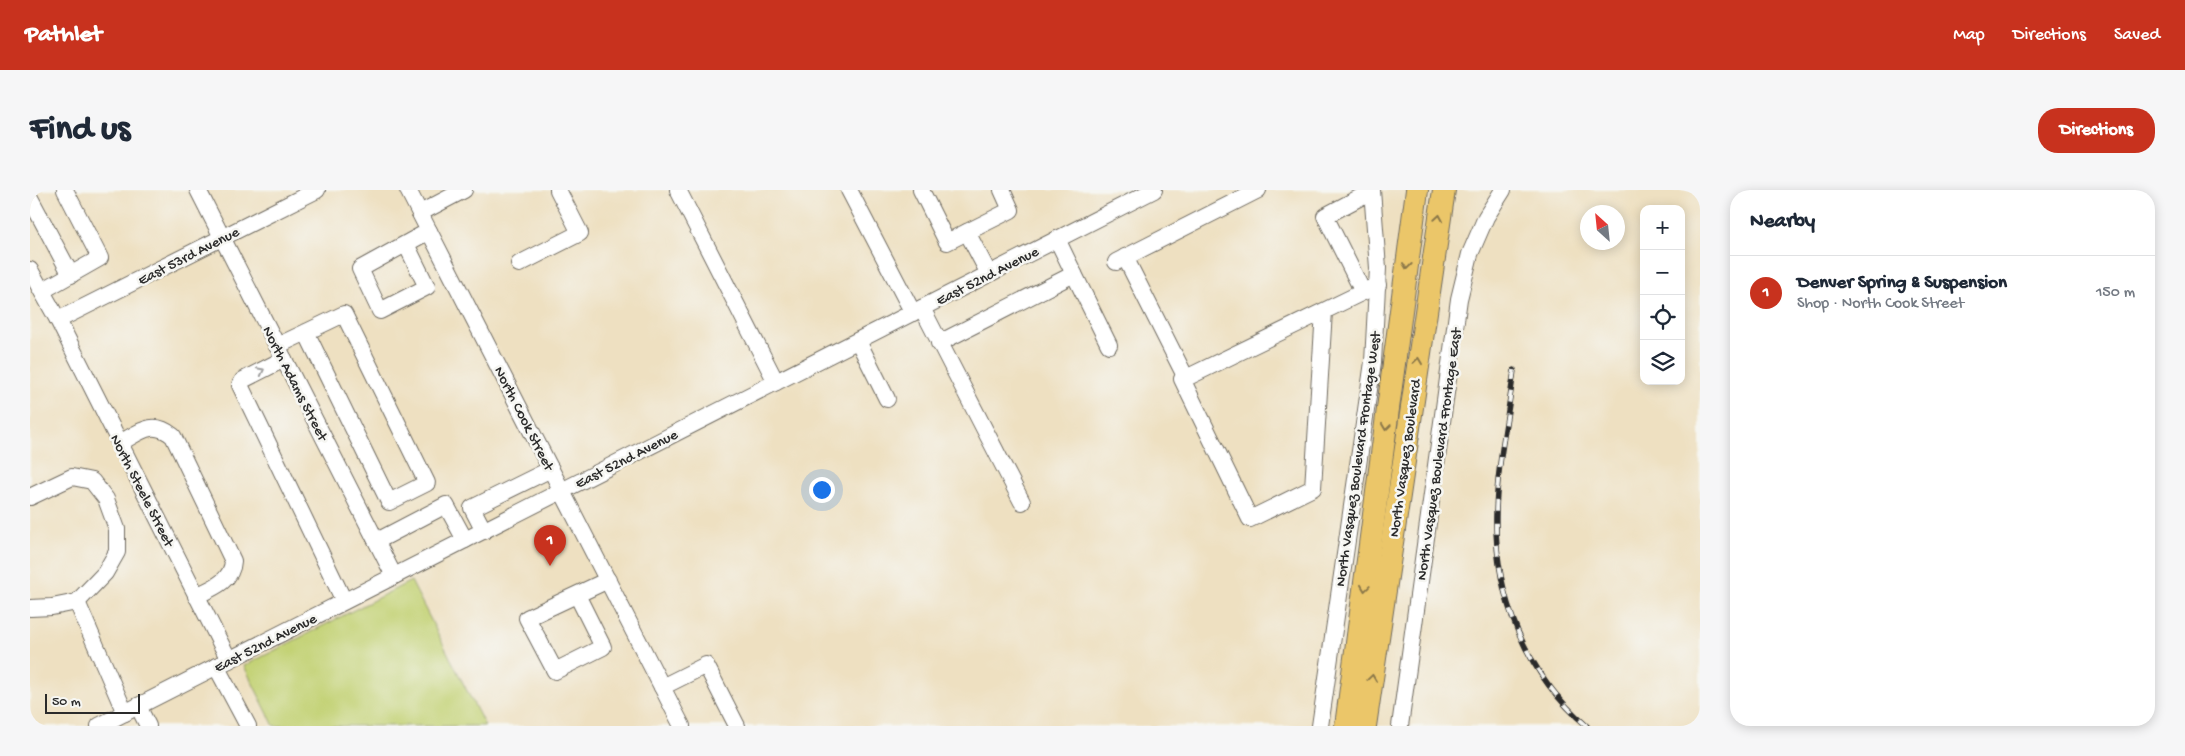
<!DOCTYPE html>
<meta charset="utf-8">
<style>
body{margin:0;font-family:"Gochi Hand",sans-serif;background:#f6f6f7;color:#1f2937}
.controls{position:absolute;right:15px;top:15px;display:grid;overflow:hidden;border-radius:10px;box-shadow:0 2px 12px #0003}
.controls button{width:45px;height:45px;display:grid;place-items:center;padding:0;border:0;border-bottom:1px solid #e0e1e3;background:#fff;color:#1f2937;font:25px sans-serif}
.compass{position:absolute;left:1550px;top:15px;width:45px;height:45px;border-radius:50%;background:#fff;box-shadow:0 2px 12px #0003;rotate:333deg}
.scale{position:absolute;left:15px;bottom:12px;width:95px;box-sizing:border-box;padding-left:5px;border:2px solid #2b2b2b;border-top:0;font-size:14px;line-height:18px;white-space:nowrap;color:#2b2b2b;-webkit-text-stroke:4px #f6f6f2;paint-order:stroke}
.you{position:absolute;left:791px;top:299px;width:18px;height:18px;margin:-12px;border:4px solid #fff;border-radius:50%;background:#1a73e8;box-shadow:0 0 0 8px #1a73e833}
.badge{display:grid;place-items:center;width:32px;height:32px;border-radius:50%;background:#c8321e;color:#fff;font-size:16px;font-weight:700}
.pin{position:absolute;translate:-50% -41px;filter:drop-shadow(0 1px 2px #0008)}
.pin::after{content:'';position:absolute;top:26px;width:18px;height:15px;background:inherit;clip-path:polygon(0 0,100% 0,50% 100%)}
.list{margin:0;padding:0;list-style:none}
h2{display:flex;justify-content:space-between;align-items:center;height:65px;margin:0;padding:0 20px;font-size:21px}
h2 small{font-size:16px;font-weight:400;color:#747a83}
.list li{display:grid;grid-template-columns:32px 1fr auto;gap:15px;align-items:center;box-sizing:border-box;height:75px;padding:0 20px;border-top:1px solid #e0e1e3}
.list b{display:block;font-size:19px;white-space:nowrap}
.list p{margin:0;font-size:16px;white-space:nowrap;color:#747a83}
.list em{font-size:16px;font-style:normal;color:#747a83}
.icon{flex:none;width:28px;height:28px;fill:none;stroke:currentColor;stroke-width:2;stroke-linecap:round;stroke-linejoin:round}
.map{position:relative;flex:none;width:1670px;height:536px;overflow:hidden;border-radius:20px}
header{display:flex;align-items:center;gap:30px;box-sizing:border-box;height:70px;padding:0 25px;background:#c8321e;color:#fff}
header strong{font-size:24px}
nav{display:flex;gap:28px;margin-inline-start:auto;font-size:18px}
.intro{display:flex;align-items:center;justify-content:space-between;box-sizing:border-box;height:120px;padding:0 30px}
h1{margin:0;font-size:35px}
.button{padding:12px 22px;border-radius:20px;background:#c8321e;color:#fff;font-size:18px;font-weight:700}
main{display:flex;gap:30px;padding:0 30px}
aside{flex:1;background:#fff;border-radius:20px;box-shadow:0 2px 12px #0003}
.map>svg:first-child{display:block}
</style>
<header>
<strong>Pathlet</strong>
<nav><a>Map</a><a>Directions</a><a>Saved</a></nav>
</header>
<div class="intro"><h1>Find us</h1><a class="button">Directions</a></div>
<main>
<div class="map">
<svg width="1670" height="536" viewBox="0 0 1670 536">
<rect width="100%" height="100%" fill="#f6f6f2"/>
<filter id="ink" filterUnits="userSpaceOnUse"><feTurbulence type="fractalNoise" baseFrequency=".02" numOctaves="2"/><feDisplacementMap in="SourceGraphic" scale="10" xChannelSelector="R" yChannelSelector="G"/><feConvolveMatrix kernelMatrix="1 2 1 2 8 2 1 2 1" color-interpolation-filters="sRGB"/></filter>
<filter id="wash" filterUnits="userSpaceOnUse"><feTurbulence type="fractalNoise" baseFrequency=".0096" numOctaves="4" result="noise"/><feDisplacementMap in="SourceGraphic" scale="20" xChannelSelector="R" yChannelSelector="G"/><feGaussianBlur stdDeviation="1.12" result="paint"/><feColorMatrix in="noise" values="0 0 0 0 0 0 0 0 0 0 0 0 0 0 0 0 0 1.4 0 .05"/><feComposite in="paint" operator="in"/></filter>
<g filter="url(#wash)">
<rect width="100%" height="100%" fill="#eee0c1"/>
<path fill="#c3d275" stroke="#777e50" d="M381,391l74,145h-211l-30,-60z"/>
</g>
<g filter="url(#ink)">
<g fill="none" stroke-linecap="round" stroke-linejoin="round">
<defs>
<g id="minor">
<path d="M168,0l196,386"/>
<path d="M378,0l274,536"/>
<path d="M648,0l98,192"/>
<path d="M819,0l64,123"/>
<path d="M891,0l26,52 64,-32 -9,-20"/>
<path d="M0,8l41,77"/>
<path d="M390,23l44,-23"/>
<path d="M937,42l22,42"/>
<path d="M1027,49l17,35"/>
<path d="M376,54l21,43 -47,24 -20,-42 69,-38"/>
<path d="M1095,67l61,121"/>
<path d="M1086,72l142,-72"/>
<path d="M489,74l61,-31 -22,-43"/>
<path d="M0,80l28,50 171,340"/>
<path d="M12,101l58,-33 -35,-68"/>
<path d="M1333,102l-38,-76 47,-25"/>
<path d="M892,118l100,194"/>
<path d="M1294,121l-11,177 -63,31 -68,-140 4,-1 177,-86 15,-7"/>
<path d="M28,130l259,-130"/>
<path d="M828,151l29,58"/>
<path d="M909,153l135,-69 35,71"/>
<path d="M247,156l67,-32 83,169 -38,19 -83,-170"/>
<path d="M254,169l-41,21 -3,5 104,216"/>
<path d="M90,253c20,-11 32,-24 53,-7l60,125c-1,20 -20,27 -37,35"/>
<path d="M0,307l42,-20 20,4 14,18 11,30v23l-12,21 -28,29 -25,5 -22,1"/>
<path d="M454,341l-12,-23 79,-39"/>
<path d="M347,351l69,-36 19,35"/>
<path d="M547,405l26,52 -48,24 -28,-53 81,-38"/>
<path d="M47,412l48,111"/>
<path d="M186,476l32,60"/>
<path d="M632,497l44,-22 31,61"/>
<path d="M108,516l10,20"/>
<path d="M69,536l1055,-536"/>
<path d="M1290,536l53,-364 5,-94 -6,-78"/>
<path d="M1370,536l59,-427 11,-45 16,-37 17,-27"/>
</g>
<g id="highway">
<path d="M1316,536l71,-536"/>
<path d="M1335,536l79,-536"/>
</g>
</defs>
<use href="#minor" stroke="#6f6a60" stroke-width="18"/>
<use href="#highway" stroke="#6f6a60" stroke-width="24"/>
<use href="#minor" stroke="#fff" stroke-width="16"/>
<use href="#highway" stroke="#ebc669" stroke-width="22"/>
<defs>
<path id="rail" d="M1484,180c-6,47 -17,96 -18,143 -2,82 29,160 91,213"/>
</defs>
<use href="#rail" stroke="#2b2b2b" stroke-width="5.5"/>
<use href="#rail" stroke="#f6f6f2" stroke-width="4" stroke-dasharray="11" stroke-linecap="butt"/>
</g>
<defs><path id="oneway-chevron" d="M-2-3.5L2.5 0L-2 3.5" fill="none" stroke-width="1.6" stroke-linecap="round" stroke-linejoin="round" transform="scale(1.25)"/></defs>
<g stroke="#8b784a">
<use href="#oneway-chevron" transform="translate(1409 28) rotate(-81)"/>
<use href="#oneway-chevron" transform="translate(1377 76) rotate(97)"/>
<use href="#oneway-chevron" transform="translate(1388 171) rotate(-82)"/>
<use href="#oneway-chevron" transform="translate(1356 237) rotate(98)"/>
<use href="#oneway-chevron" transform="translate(1335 398) rotate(98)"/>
<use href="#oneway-chevron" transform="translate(1342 488) rotate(-82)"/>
</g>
<use stroke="#a0a0a0" href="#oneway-chevron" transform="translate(231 181) rotate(-27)"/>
</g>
<g text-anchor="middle" stroke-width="5" stroke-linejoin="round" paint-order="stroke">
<g font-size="15" fill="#2b2b2b" stroke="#f6f6f2">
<text transform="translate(158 65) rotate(-27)" y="5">East 53rd Avenue</text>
<text transform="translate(957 85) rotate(-27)" y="5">East 52nd Avenue</text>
<text transform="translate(266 193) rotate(63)" y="5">North Adams Street</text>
<text transform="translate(495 228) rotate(63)" y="5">North Cook Street</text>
<text transform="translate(1408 264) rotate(-82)" y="5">North Vasquez Boulevard Frontage East</text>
<text transform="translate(596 268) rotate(-27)" y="5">East 52nd Avenue</text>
<text transform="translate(1374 268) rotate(-82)" y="5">North Vasquez Boulevard</text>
<text transform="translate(1327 269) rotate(-82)" y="5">North Vasquez Boulevard Frontage West</text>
<text transform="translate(113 300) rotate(63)" y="5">North Steele Street</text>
<text transform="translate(235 452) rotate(-27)" y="5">East 52nd Avenue</text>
</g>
</g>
</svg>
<div class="controls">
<button>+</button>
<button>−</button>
<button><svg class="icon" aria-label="locate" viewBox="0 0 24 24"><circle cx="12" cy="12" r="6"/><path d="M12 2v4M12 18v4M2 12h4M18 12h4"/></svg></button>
<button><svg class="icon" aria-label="layers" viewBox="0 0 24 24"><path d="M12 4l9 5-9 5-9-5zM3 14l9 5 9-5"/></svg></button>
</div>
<svg class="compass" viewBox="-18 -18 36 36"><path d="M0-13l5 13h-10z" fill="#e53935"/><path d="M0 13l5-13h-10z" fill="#747a83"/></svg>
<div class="scale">50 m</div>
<div class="you"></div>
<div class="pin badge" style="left:520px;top:376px">1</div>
</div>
<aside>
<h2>Nearby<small></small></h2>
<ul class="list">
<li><span class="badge">1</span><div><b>Denver Spring &amp; Suspension</b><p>Shop · North Cook Street</p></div><em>150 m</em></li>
</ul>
</aside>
</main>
